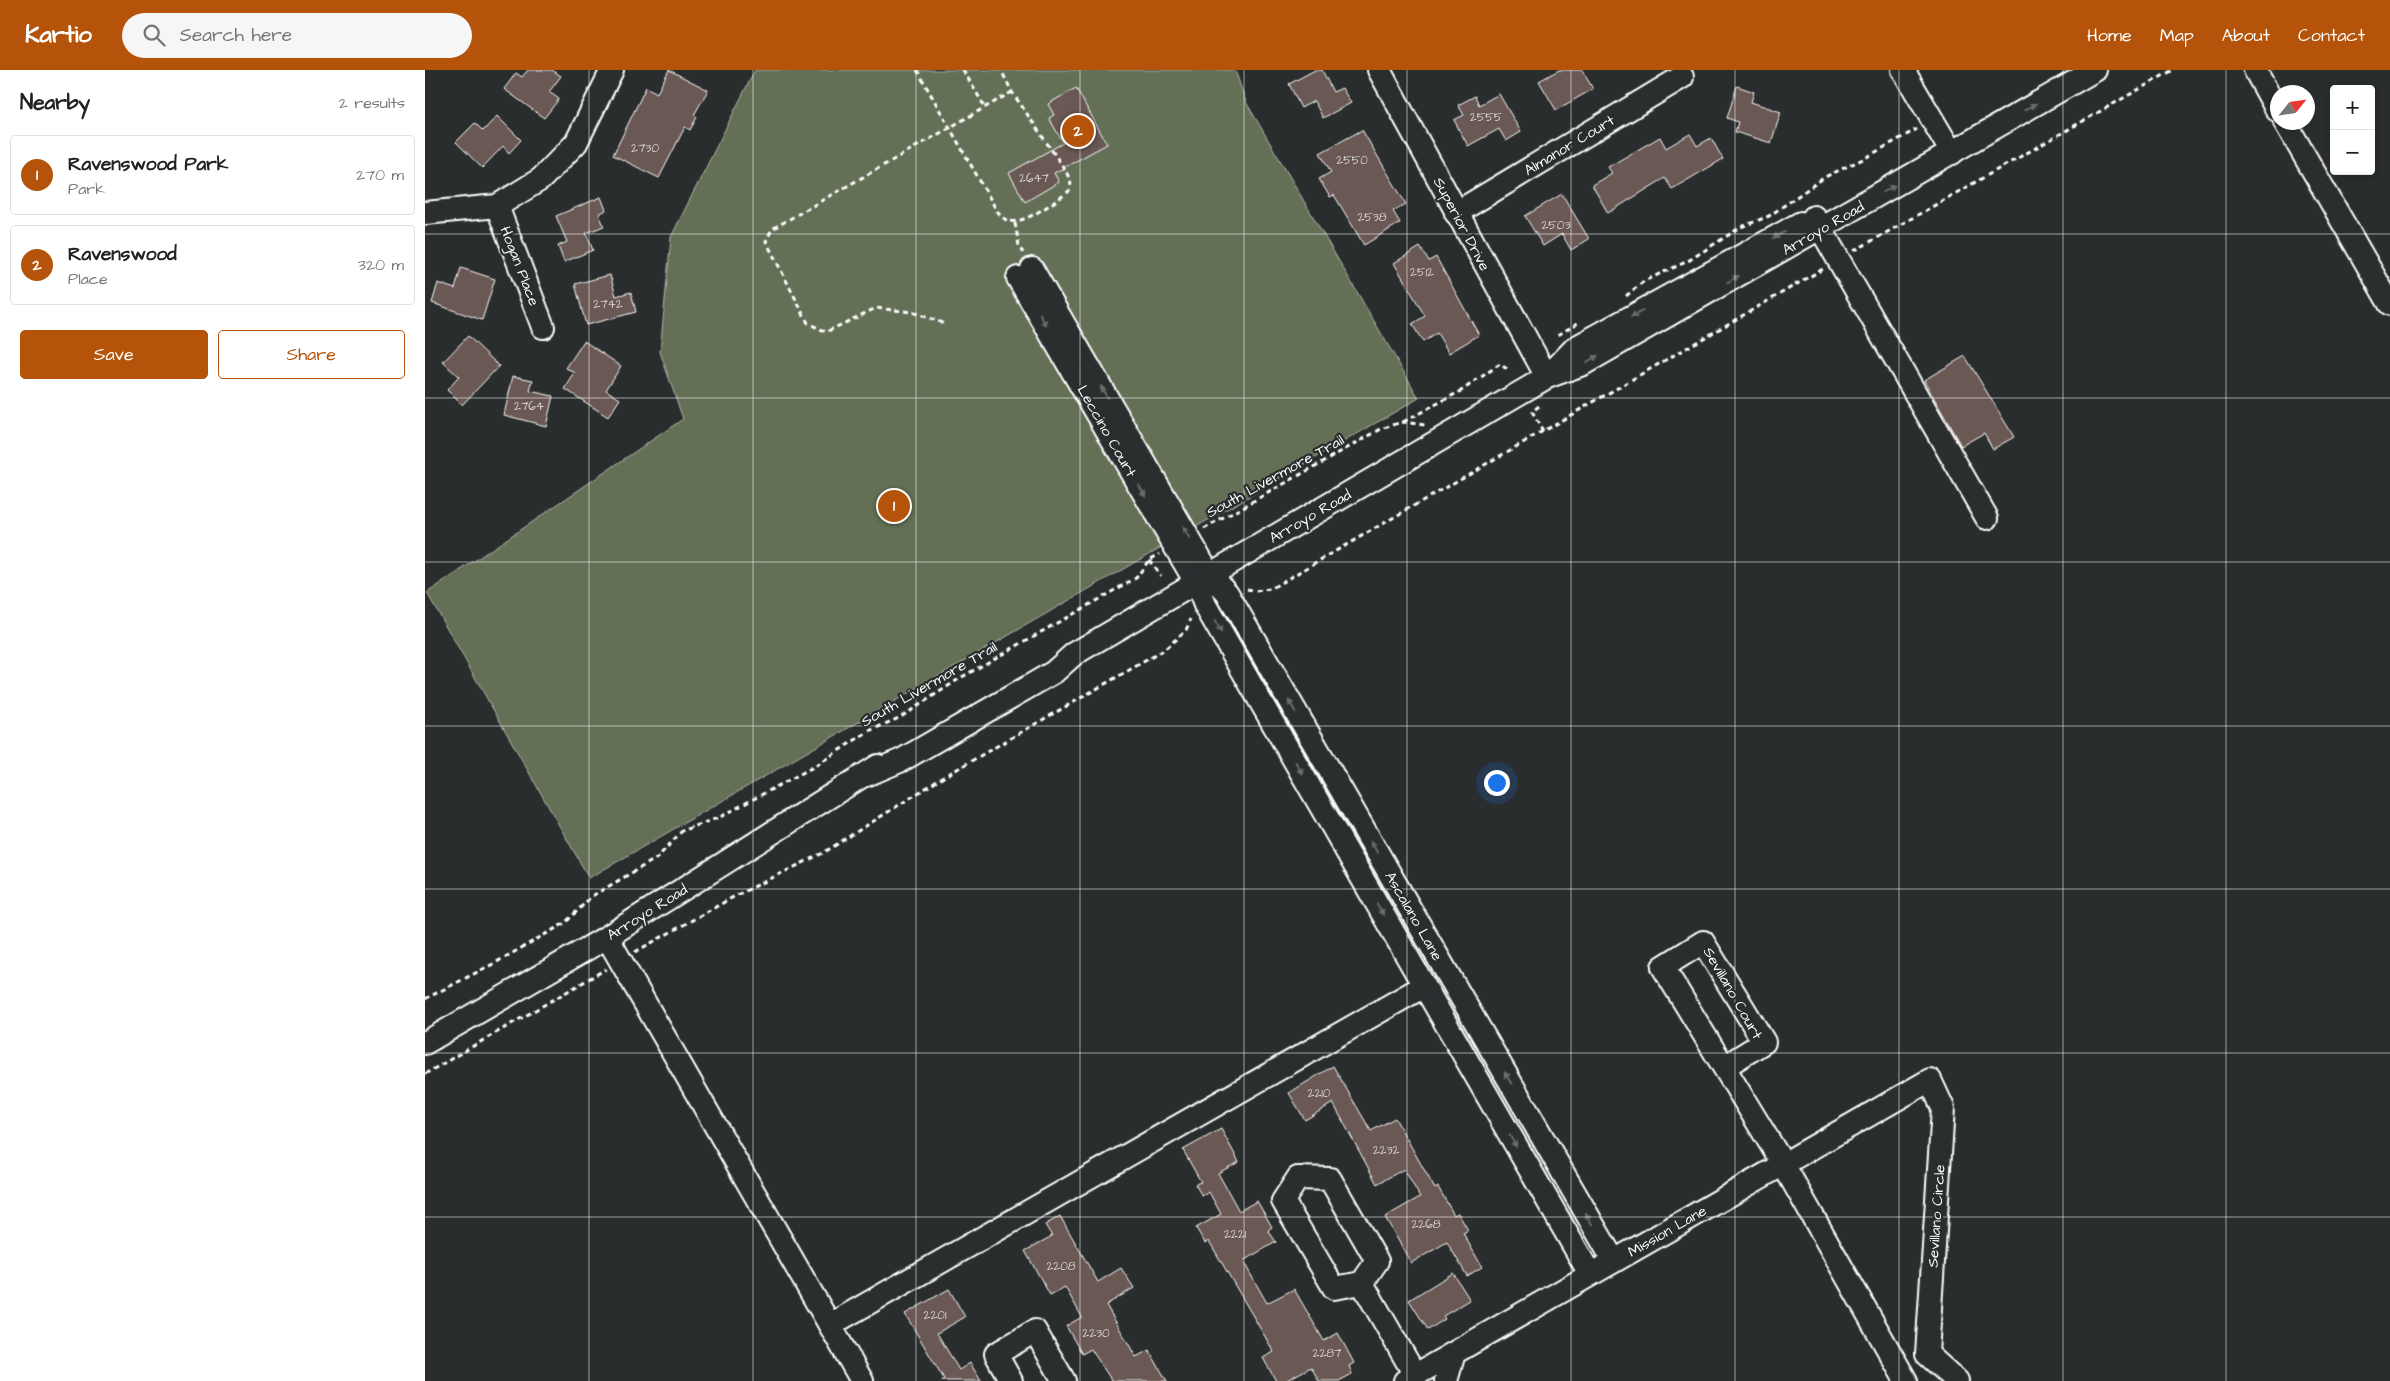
<!DOCTYPE html>
<meta charset="utf-8">
<style>
body{margin:0;font-family:"Architects Daughter",sans-serif;background:#f6f6f6;color:#222}
.controls{position:absolute;right:15px;top:15px;display:grid;overflow:hidden;border-radius:5px;box-shadow:0 2px 8px #0003}
.controls button{width:45px;height:45px;display:grid;place-items:center;padding:0;border:0;border-bottom:1px solid #e0e0e0;background:#fff;color:#222;font:25px sans-serif}
.compass{position:absolute;left:1845px;top:15px;width:45px;height:45px;border-radius:50%;background:#fff;box-shadow:0 2px 8px #0003;rotate:60deg}
.you{position:absolute;left:1071px;top:712px;width:18px;height:18px;margin:-12px;border:4px solid #fff;border-radius:50%;background:#1a73e8;box-shadow:0 0 0 8px #1a73e833}
.badge{display:grid;place-items:center;width:32px;height:32px;border-radius:50%;background:#b45309;color:#fff;font-size:16px;font-weight:700}
.pin{position:absolute;translate:-50% -50%;border:2px solid #fff;box-shadow:0 1px 5px #0006}
.list{margin:0;padding:0;list-style:none}
h2{display:flex;justify-content:space-between;align-items:center;height:65px;margin:0;padding:0 20px;font-size:21px}
h2 small{font-size:16px;font-weight:400;color:#767676}
.list li{display:grid;grid-template-columns:32px 1fr auto;gap:15px;align-items:center;box-sizing:border-box;height:80px;margin:0 10px 10px;padding:0 10px;border:1px solid #e0e0e0;border-radius:5px}
.list b{display:block;font-size:19px;white-space:nowrap}
.list p{margin:0;font-size:16px;white-space:nowrap;color:#767676}
.list em{font-size:16px;font-style:normal;color:#767676}
.actions{display:flex;gap:10px;padding:15px 20px}
.actions a{flex:1;padding:11px 0;border:1px solid #b45309;border-radius:5px;text-align:center;font-size:18px;color:#b45309}
.actions .main{background:#b45309;color:#fff}
.icon{flex:none;width:28px;height:28px;fill:none;stroke:currentColor;stroke-width:2;stroke-linecap:round;stroke-linejoin:round}
.map{position:relative;flex:none;width:1965px;height:1311px;overflow:hidden}
header{display:flex;align-items:center;gap:30px;box-sizing:border-box;height:70px;padding:0 25px;background:#b45309;color:#fff}
header strong{font-size:24px}
nav{display:flex;gap:28px;margin-inline-start:auto;font-size:18px}
.search{width:350px;height:45px;background:#f6f6f6;display:flex;align-items:center;gap:12px;box-sizing:border-box;padding:0 18px;border-radius:28px;color:#767676;font-size:19px}
main{display:flex}
aside{flex:1;background:#fff}
.map>svg:first-child{display:block}
</style>
<header>
<strong>Kartio</strong>
<div class="search"><svg class="icon" aria-label="search" viewBox="0 0 24 24"><circle cx="10" cy="10" r="6"/><path d="M15 15l6 6"/></svg>Search here</div>
<nav><a>Home</a><a>Map</a><a>About</a><a>Contact</a></nav>
</header>
<main>
<aside>
<h2>Nearby<small>2 results</small></h2>
<ul class="list">
<li><span class="badge">1</span><div><b>Ravenswood Park</b><p>Park</p></div><em>270 m</em></li>
<li><span class="badge">2</span><div><b>Ravenswood</b><p>Place</p></div><em>320 m</em></li>
</ul>
<div class="actions"><a class="main">Save</a><a>Share</a></div>
</aside>
<div class="map">
<svg width="1965" height="1311" viewBox="0 0 1965 1311">
<rect width="100%" height="100%" fill="#2a2d2e"/>
<filter id="ink" filterUnits="userSpaceOnUse"><feTurbulence type="fractalNoise" baseFrequency=".02" numOctaves="2"/><feDisplacementMap in="SourceGraphic" scale="10" xChannelSelector="R" yChannelSelector="G"/><feConvolveMatrix kernelMatrix="1 2 1 2 8 2 1 2 1" color-interpolation-filters="sRGB"/></filter>
<g filter="url(#ink)">
<path fill="#636f56" stroke="#b1b7aa" d="M330,0h480l11,32 173,296 -830,480 -162,-285 256,-174 -23,-67 11,-115z"/>
<g fill="#695952" stroke="#fff">
<path d="M103,0h24l9,6 -12,16 10,7 -15,19 -40,-29 12,-16 6,4z"/>
<path d="M244,0l39,20 -14,25 3,2 -7,13 -5,-3 -26,51 -46,-23 33,-68 11,6z"/>
<path d="M890,0h7l11,22 9,-4 9,15 -28,15 -9,-17 -13,7 -12,-24z"/>
<path d="M1134,0h23l11,19 -37,21 -17,-29z"/>
<path d="M1312,16l17,6 -3,10 30,10 -10,31 -36,-11 3,-10 -11,-4z"/>
<path d="M651,18l31,56 -53,29 5,9 -34,20 -16,-29 54,-30 -14,-25 5,-3 -6,-11z"/>
<path d="M1074,24l22,38 -15,9 -7,-12 -31,17 -14,-26 10,-5 -6,-10 17,-9 4,9z"/>
<path d="M72,46l24,24 -12,13 -6,-7 -21,22 -26,-26 19,-19 8,8z"/>
<path d="M937,60l44,74 -13,7 7,12 -36,22 -30,-50 -4,2 -11,-18 12,-7 -11,-19z"/>
<path d="M1265,64l7,12 14,-8 12,21 -51,30 -7,-11 -57,35 -16,-28 20,-12 -4,-6 52,-30 6,11z"/>
<path d="M1137,124l27,45 -18,11 -9,-16 -19,12 -18,-30z"/>
<path d="M176,127l5,13 -7,4 5,12 -18,7 7,17 -29,12 -6,-16 9,-4 -11,-26z"/>
<path d="M995,177l9,14 7,-4 43,78 -30,18 -12,-20 -14,9 -11,-18 13,-8 -31,-53z"/>
<path d="M36,198l34,11 -13,41 -50,-17 6,-20 17,6z"/>
<path d="M185,205l6,21 15,-4 5,20 -50,13 -11,-41z"/>
<path d="M43,266l31,30 -37,39 -15,-15 12,-13 -16,-15z"/>
<path d="M159,271l37,25 -15,24 14,9 -12,18 -43,-28 10,-16 -9,-5z"/>
<path d="M1540,286l49,81 -21,12 -9,-16 -23,13 -37,-66z"/>
<path d="M88,306l20,4 -3,11 23,5 -7,30 -42,-11z"/>
<path d="M908,996l38,65 24,-13 40,71 3,-2 16,28 4,-2 10,17 -5,3 19,34 -15,9 -20,-34 -36,21 -26,-46 35,-20 -16,-28 -27,15 -44,-81 -28,17 -16,-27z"/>
<path d="M796,1059l18,33 -21,11 21,38 18,-10 15,26 -4,3 8,12 -33,19 24,42 27,-14 30,52 14,-8 16,30 -5,3 3,8 -13,7h-20l-8,-14 -26,14h-9l-13,-23 11,-6 -65,-111 -4,2 -9,-15 25,-14 -12,-22 -7,4 -7,-12 6,-2 -18,-32z"/>
<path d="M635,1146l38,66 23,-14 13,20 -28,17 30,52 13,-7 18,31h-55l-21,-32 -9,5 -16,-28 16,-9 -17,-30 -15,8 -25,-44 27,-15 -7,-11z"/>
<path d="M1028,1203l17,27 -27,16 2,3 -17,11 -19,-30z"/>
<path d="M524,1219l16,28 -28,16 22,37 11,-7 11,18h-40l3,-2 -39,-65z"/>
</g>
<g fill="none" stroke-linecap="round" stroke-linejoin="round">
<defs>
<g id="minor">
<path d="M954,0l168,307"/>
<path d="M1478,0l49,83"/>
<path d="M1830,0l22,40"/>
<path d="M1860,52l105,182"/>
<path d="M72,136l46,121"/>
<path d="M0,143l72,-7 44,-27 35,-36 36,-73"/>
<path d="M1031,143l226,-136"/>
<path d="M1389,147l173,301"/>
<path d="M607,199l178,306 17,18 387,668"/>
<path d="M593,208l179,306 8,21 385,669"/>
<path d="M1126,303l24,-25 226,-125"/>
<path d="M441,705l36,-15 152,-88 20,-18 473,-277 36,-13 512,-294"/>
<path d="M182,867l255,444"/>
<path d="M0,973l182,-106 271,-171"/>
<path d="M1299,997l40,-25 -61,-100 -40,25 120,197 123,217"/>
<path d="M937,1213l15,-22 -47,-82 -32,-1 -15,23 51,87 28,-5 53,92"/>
<path d="M405,1255l594,-339"/>
<path d="M586,1311l-15,-27 39,-23 29,50"/>
<path d="M980,1311l525,-301 13,28 -16,246 30,27"/>
<path d="M1021,1311l8,-28"/>
</g>
</defs>
<use href="#minor" stroke="#fff" stroke-width="26"/>
<g stroke="#fff" stroke-width="3" stroke-dasharray="5 4" stroke-linecap="butt">
<path d="M492,0l80,141c4,4 7,9 12,10 14,4 49,-21 60,-30l2,-8 -5,-12 -54,-79 -11,-22"/>
<path d="M538,0l22,37"/>
<path d="M590,153l4,23 4,7"/>
<path d="M1429,181l319,-181"/>
<path d="M1201,226l18,-15 44,-20 53,-34 28,-11 56,-39 40,-19 52,-29"/>
<path d="M518,253l-31,-11 -36,-4 -50,24 -18,-9 -42,-82 6,-12 240,-137"/>
<path d="M1133,265l23,-14"/>
<path d="M1114,336l-7,6 11,20"/>
<path d="M978,352l58,-31 39,-27 8,6"/>
<path d="M779,459l177,-100 21,-7 23,3"/>
<path d="M724,490l12,16"/>
<path d="M822,519l9,2 14,-2 553,-320"/>
<path d="M210,882l102,-57 86,-42 122,-77 219,-126 22,-20 5,-11"/>
<path d="M0,929l70,-36 70,-40 27,-27 65,-38 25,-27 38,-14 95,-51 54,-35 32,-14 61,-40 174,-99 13,-18 11,-6"/>
<path d="M0,1004l181,-105"/>
</g>
<use href="#minor" stroke="#2a2d2e" stroke-width="22"/>
</g>
<defs><path id="oneway-solid" d="M-6-.8H1V-3.2L6.5 0L1 3.2V.8H-6Z" transform="scale(1.25)"/></defs>
<g fill="#6a6c6d">
<use href="#oneway-solid" transform="translate(1605 37) rotate(-30)"/>
<use href="#oneway-solid" transform="translate(1464 119) rotate(-30)"/>
<use href="#oneway-solid" transform="translate(1354 165) rotate(151)"/>
<use href="#oneway-solid" transform="translate(1308 209) rotate(-30)"/>
<use href="#oneway-solid" transform="translate(1212 244) rotate(151)"/>
<use href="#oneway-solid" transform="translate(618 250) rotate(60)"/>
<use href="#oneway-solid" transform="translate(1167 289) rotate(-30)"/>
<use href="#oneway-solid" transform="translate(679 322) rotate(-120)"/>
<use href="#oneway-solid" transform="translate(717 420) rotate(60)"/>
<use href="#oneway-solid" transform="translate(761 463) rotate(-120)"/>
<use href="#oneway-solid" transform="translate(793 557) rotate(60)"/>
<use href="#oneway-solid" transform="translate(867 636) rotate(-120)"/>
<use href="#oneway-solid" transform="translate(874 698) rotate(60)"/>
<use href="#oneway-solid" transform="translate(949 777) rotate(-120)"/>
<use href="#oneway-solid" transform="translate(955 839) rotate(60)"/>
<use href="#oneway-solid" transform="translate(1083 1008) rotate(-120)"/>
<use href="#oneway-solid" transform="translate(1088 1071) rotate(60)"/>
<use href="#oneway-solid" transform="translate(1164 1149) rotate(-120)"/>
</g>
</g>
<path fill="none" stroke="#fff" stroke-width="1" stroke-opacity="0.55" d="M164,0v1311M328,0v1311M491,0v1311M655,0v1311M819,0v1311M982,0v1311M1146,0v1311M1310,0v1311M1474,0v1311M1638,0v1311M1801,0v1311M0,164h1965M0,328h1965M0,492h1965M0,656h1965M0,819h1965M0,983h1965M0,1147h1965"/>
<g text-anchor="middle" stroke-width="4.5" stroke-linejoin="round" paint-order="stroke">
<g font-size="12" fill="#dad6d4">
<text x="1061" y="51">2555</text>
<text x="220" y="82">2730</text>
<text x="927" y="94">2550</text>
<text x="609" y="112">2647</text>
<text x="947" y="151">2538</text>
<text x="1131" y="159">2503</text>
<text x="997" y="206">2512</text>
<text x="183" y="238">2742</text>
<text x="104" y="340">2764</text>
<text x="894" y="1027">2210</text>
<text x="961" y="1084">2232</text>
<text x="1001" y="1158">2268</text>
<text x="810" y="1168">2221</text>
<text x="636" y="1200">2208</text>
<text x="510" y="1249">2201</text>
<text x="671" y="1267">2230</text>
<text x="902" y="1287">2287</text>
</g>
<g font-size="15" fill="#fff" stroke="#2a2d2e">
<text transform="translate(1144 75) rotate(-31)" y="5">Almanor Court</text>
<text transform="translate(1037 154) rotate(62)" y="5">Superior Drive</text>
<text transform="translate(1398 158) rotate(-30)" y="5">Arroyo Road</text>
<text transform="translate(95 196) rotate(69)" y="5">Hogan Place</text>
<text transform="translate(682 361) rotate(60)" y="5">Leccino Court</text>
<text transform="translate(850 406) rotate(-29)" y="5">South Livermore Trail</text>
<text transform="translate(885 446) rotate(-30)" y="5">Arroyo Road</text>
<text transform="translate(504 614) rotate(-30)" y="5">South Livermore Trail</text>
<text transform="translate(222 842) rotate(-32)" y="5">Arroyo Road</text>
<text transform="translate(989 846) rotate(60)" y="5">Ascalano Lane</text>
<text transform="translate(1308 923) rotate(60)" y="5">Sevillano Court</text>
<text transform="translate(1511 1146) rotate(-86)" y="5">Sevillano Circle</text>
<text transform="translate(1242 1161) rotate(-30)" y="5">Mission Lane</text>
</g>
</g>
</svg>
<div class="controls">
<button>+</button>
<button>−</button>
</div>
<svg class="compass" viewBox="-18 -18 36 36"><path d="M0-13l5 13h-10z" fill="#e53935"/><path d="M0 13l5-13h-10z" fill="#767676"/></svg>
<div class="you"></div>
<div class="pin badge" style="left:469px;top:436px">1</div>
<div class="pin badge" style="left:653px;top:61px">2</div>
</div>
</main>
